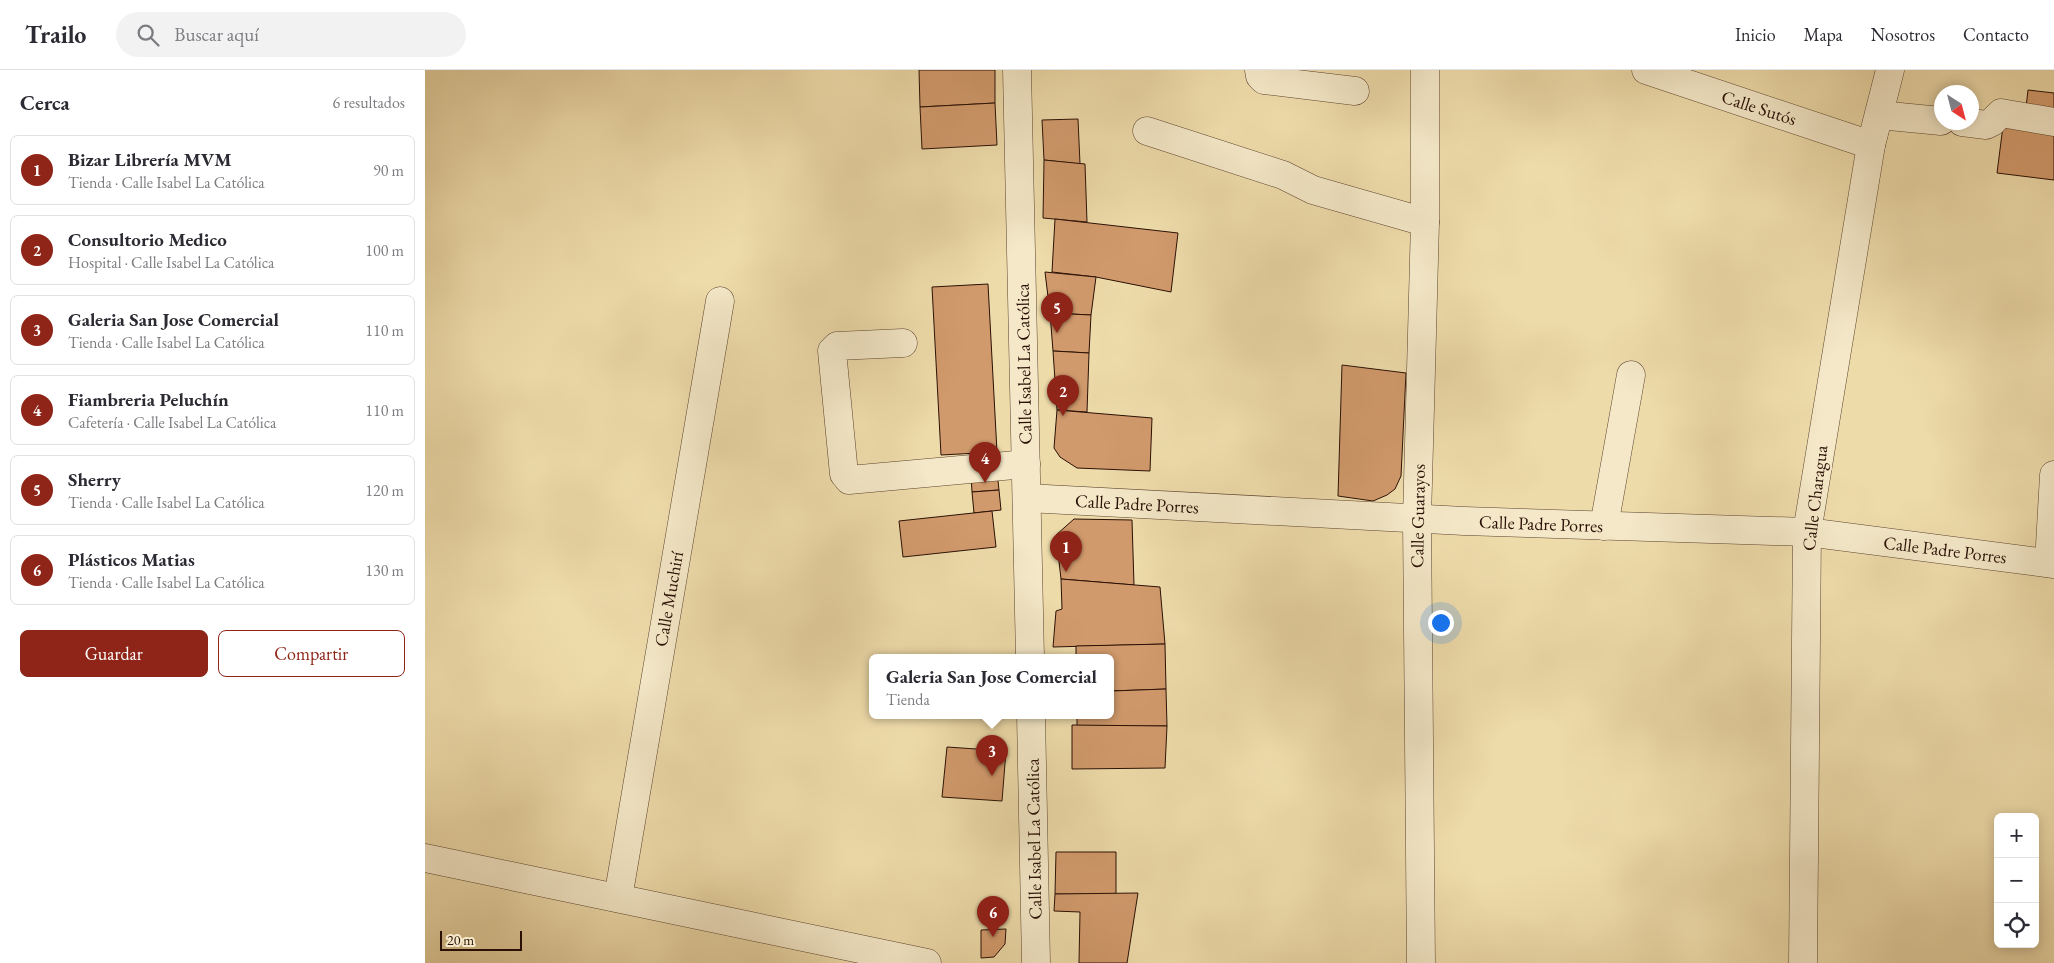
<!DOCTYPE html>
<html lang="es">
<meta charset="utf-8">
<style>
body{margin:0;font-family:"EB Garamond",serif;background:#f2f2f3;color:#2b2b33}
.controls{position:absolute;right:15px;bottom:15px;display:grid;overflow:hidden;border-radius:8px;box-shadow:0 2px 12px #0003}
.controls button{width:45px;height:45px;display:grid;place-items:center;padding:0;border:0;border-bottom:1px solid #e1e1e2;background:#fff;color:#2b2b33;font:25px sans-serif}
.compass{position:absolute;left:1509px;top:15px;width:45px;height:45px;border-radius:50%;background:#fff;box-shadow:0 2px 12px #0003;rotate:144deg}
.scale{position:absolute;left:15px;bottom:12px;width:82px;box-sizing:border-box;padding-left:5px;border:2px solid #2a1005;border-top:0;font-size:14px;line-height:18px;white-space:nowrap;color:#2a1005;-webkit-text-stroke:4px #f4e8c8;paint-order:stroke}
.you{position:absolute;left:1015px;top:552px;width:18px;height:18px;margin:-12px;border:4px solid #fff;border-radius:50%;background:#1a73e8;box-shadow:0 0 0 8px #1a73e833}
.badge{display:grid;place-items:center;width:32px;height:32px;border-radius:50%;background:#8f2418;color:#fff;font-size:16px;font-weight:700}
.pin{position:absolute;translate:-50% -41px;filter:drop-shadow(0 1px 2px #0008)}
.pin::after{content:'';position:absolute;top:26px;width:18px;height:15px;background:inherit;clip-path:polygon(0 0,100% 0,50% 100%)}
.popup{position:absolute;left:444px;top:584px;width:245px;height:65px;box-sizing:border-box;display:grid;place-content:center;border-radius:8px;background:#fff;filter:drop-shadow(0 1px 4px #0005);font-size:16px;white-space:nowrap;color:#7c7c81}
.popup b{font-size:19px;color:#2b2b33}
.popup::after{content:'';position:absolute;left:50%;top:100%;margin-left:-10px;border:10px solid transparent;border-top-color:#fff}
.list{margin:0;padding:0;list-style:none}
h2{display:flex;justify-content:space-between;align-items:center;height:65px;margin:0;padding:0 20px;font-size:21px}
h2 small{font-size:16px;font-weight:400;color:#7c7c81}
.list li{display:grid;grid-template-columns:32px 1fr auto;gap:15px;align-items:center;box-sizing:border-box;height:70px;margin:0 10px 10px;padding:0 10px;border:1px solid #e1e1e2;border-radius:8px}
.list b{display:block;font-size:19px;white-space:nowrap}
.list p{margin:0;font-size:16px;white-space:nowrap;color:#7c7c81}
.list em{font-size:16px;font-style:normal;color:#7c7c81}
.actions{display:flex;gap:10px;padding:15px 20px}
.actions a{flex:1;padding:11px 0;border:1px solid #8f2418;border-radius:8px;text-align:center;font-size:18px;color:#8f2418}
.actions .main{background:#8f2418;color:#fff}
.icon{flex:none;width:28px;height:28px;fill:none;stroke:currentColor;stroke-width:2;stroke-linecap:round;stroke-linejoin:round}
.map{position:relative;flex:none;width:1629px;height:893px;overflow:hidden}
header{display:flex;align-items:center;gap:30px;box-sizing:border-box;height:70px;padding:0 25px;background:#fff;border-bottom:1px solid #e1e1e2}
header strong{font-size:24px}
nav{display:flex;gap:28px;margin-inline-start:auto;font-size:18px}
.search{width:350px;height:45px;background:#f2f2f3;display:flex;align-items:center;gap:12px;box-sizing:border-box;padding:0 18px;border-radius:28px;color:#7c7c81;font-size:19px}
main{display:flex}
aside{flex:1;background:#fff}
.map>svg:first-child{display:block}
</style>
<header>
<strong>Trailo</strong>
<div class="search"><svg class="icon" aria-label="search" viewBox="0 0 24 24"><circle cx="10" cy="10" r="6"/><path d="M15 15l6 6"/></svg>Buscar aquí</div>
<nav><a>Inicio</a><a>Mapa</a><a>Nosotros</a><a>Contacto</a></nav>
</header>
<main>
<aside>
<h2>Cerca<small>6 resultados</small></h2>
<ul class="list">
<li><span class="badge">1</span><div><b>Bizar Librería MVM</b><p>Tienda · Calle Isabel La Católica</p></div><em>90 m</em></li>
<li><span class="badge">2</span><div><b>Consultorio Medico</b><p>Hospital · Calle Isabel La Católica</p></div><em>100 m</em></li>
<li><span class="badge">3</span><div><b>Galeria San Jose Comercial</b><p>Tienda · Calle Isabel La Católica</p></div><em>110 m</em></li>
<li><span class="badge">4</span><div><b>Fiambreria Peluchín</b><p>Cafetería · Calle Isabel La Católica</p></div><em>110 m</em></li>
<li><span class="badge">5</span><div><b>Sherry</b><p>Tienda · Calle Isabel La Católica</p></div><em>120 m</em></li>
<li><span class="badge">6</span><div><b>Plásticos Matias</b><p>Tienda · Calle Isabel La Católica</p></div><em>130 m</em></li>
</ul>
<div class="actions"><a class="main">Guardar</a><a>Compartir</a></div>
</aside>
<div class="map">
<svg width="1629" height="893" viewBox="0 0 1629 893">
<rect width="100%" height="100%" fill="#eedbaa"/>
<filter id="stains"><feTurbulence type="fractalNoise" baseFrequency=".004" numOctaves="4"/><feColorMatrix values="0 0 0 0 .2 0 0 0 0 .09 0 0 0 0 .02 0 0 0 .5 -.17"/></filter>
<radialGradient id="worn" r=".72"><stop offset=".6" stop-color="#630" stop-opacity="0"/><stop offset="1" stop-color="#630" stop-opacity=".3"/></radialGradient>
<g fill="#d19a6c" stroke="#2a1005">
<path d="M494,0h76v33l-75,4z"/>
<path d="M1603,20l26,3v27l-29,-4z"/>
<path d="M570,33l2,42 -75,4 -2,-42z"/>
<path d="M653,49l2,45 -36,-4 -2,-40z"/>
<path d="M1578,56l51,5v49l-57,-7z"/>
<path d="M619,90l41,4 2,58 -44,-4z"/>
<path d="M630,149l123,14 -7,59 -75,-15 -44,-5z"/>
<path d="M620,202l51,5 -5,38 -41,-2z"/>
<path d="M563,214l9,168 -56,3 -9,-168z"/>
<path d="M625,243l41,2 -2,38 -36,-2z"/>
<path d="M628,281l36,2 -2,59 -30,-2z"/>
<path d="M917,295l64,8 -5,103 -6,13 -8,6 -14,6 -35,-5z"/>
<path d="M632,340l95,8 -2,53 -73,-3 -17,-11 -6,-9z"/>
<path d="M572,402l2,18 -27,2 -1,-17z"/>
<path d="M574,420l2,20 -27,3 -2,-21z"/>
<path d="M567,441l4,36 -93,10 -4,-36z"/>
<path d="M649,449l58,1 2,65 -73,-6 -5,-44z"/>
<path d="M636,509l99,8 5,57 -112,3 3,-36 6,-2z"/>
<path d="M740,574l1,45 -55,2v-34h-35v-11z"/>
<path d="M741,619l1,37h-90v-11h34v-24z"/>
<path d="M647,655l95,1 -2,42 -93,1z"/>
<path d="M522,677l59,4 -4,50 -60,-4z"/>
<path d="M631,782h60v42h-61z"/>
<path d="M713,823l-11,70h-48l1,-51 -26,-1 1,-17z"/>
<path d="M581,859l-1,15 -11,13 -13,1v-28z"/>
</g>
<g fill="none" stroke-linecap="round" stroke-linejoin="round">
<defs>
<g id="minor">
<path d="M592,0l13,587"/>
<path d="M834,0l1,6 4,4 91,11"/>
<path d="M1221,0l225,75"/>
<path d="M1454,45l62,6"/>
<path d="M1537,52l24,3 6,-3 9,-9 53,9"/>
<path d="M722,61l136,44 30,15 112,32"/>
<path d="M478,273l-66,3 -5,5 12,123 5,6 177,-16"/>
<path d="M602,428l437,23 343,11 247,32"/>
<path d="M1179,456l27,-151"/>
<path d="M1624,493l5,-88"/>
<path d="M606,645l5,248"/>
<path d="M0,788l502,105"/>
<path d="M193,828l102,-597"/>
<path d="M996,893l-4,-444 8,-297v-152"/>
<path d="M1378,893l4,-431 64,-387 19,-75"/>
</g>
</defs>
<use href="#minor" stroke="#5b432e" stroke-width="29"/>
<use href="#minor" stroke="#f4e8c8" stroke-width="28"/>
</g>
<g text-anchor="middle" stroke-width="4" stroke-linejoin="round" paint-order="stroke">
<g font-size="18" fill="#2a1005" stroke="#f4e8c8">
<text transform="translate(1334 38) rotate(18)" y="6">Calle Sutós</text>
<text transform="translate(599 294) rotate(-91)" y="6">Calle Isabel La Católica</text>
<text transform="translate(1390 428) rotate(-83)" y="6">Calle Charagua</text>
<text transform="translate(712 434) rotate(3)" y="6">Calle Padre Porres</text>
<text transform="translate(993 446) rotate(-89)" y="6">Calle Guarayos</text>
<text transform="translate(1116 454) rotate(2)" y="6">Calle Padre Porres</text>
<text transform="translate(1520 480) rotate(7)" y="6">Calle Padre Porres</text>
<text transform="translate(244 529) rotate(-80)" y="6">Calle Muchirí</text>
<text transform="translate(609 769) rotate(-91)" y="6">Calle Isabel La Católica</text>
</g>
</g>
<rect width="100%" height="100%" filter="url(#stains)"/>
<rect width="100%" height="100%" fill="url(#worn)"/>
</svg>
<div class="controls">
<button>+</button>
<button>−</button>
<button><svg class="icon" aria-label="locate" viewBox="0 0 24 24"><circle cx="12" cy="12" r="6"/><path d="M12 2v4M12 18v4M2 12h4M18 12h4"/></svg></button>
</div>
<svg class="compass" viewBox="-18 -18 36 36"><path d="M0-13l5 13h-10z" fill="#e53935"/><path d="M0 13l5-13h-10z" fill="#7c7c81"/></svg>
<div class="scale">20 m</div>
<div class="you"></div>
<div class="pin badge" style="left:641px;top:502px">1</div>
<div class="pin badge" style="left:638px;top:346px">2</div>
<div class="pin badge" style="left:567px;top:706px">3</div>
<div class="popup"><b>Galeria San Jose Comercial</b>Tienda</div>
<div class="pin badge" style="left:560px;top:413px">4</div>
<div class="pin badge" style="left:632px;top:263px">5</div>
<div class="pin badge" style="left:568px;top:867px">6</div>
</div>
</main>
